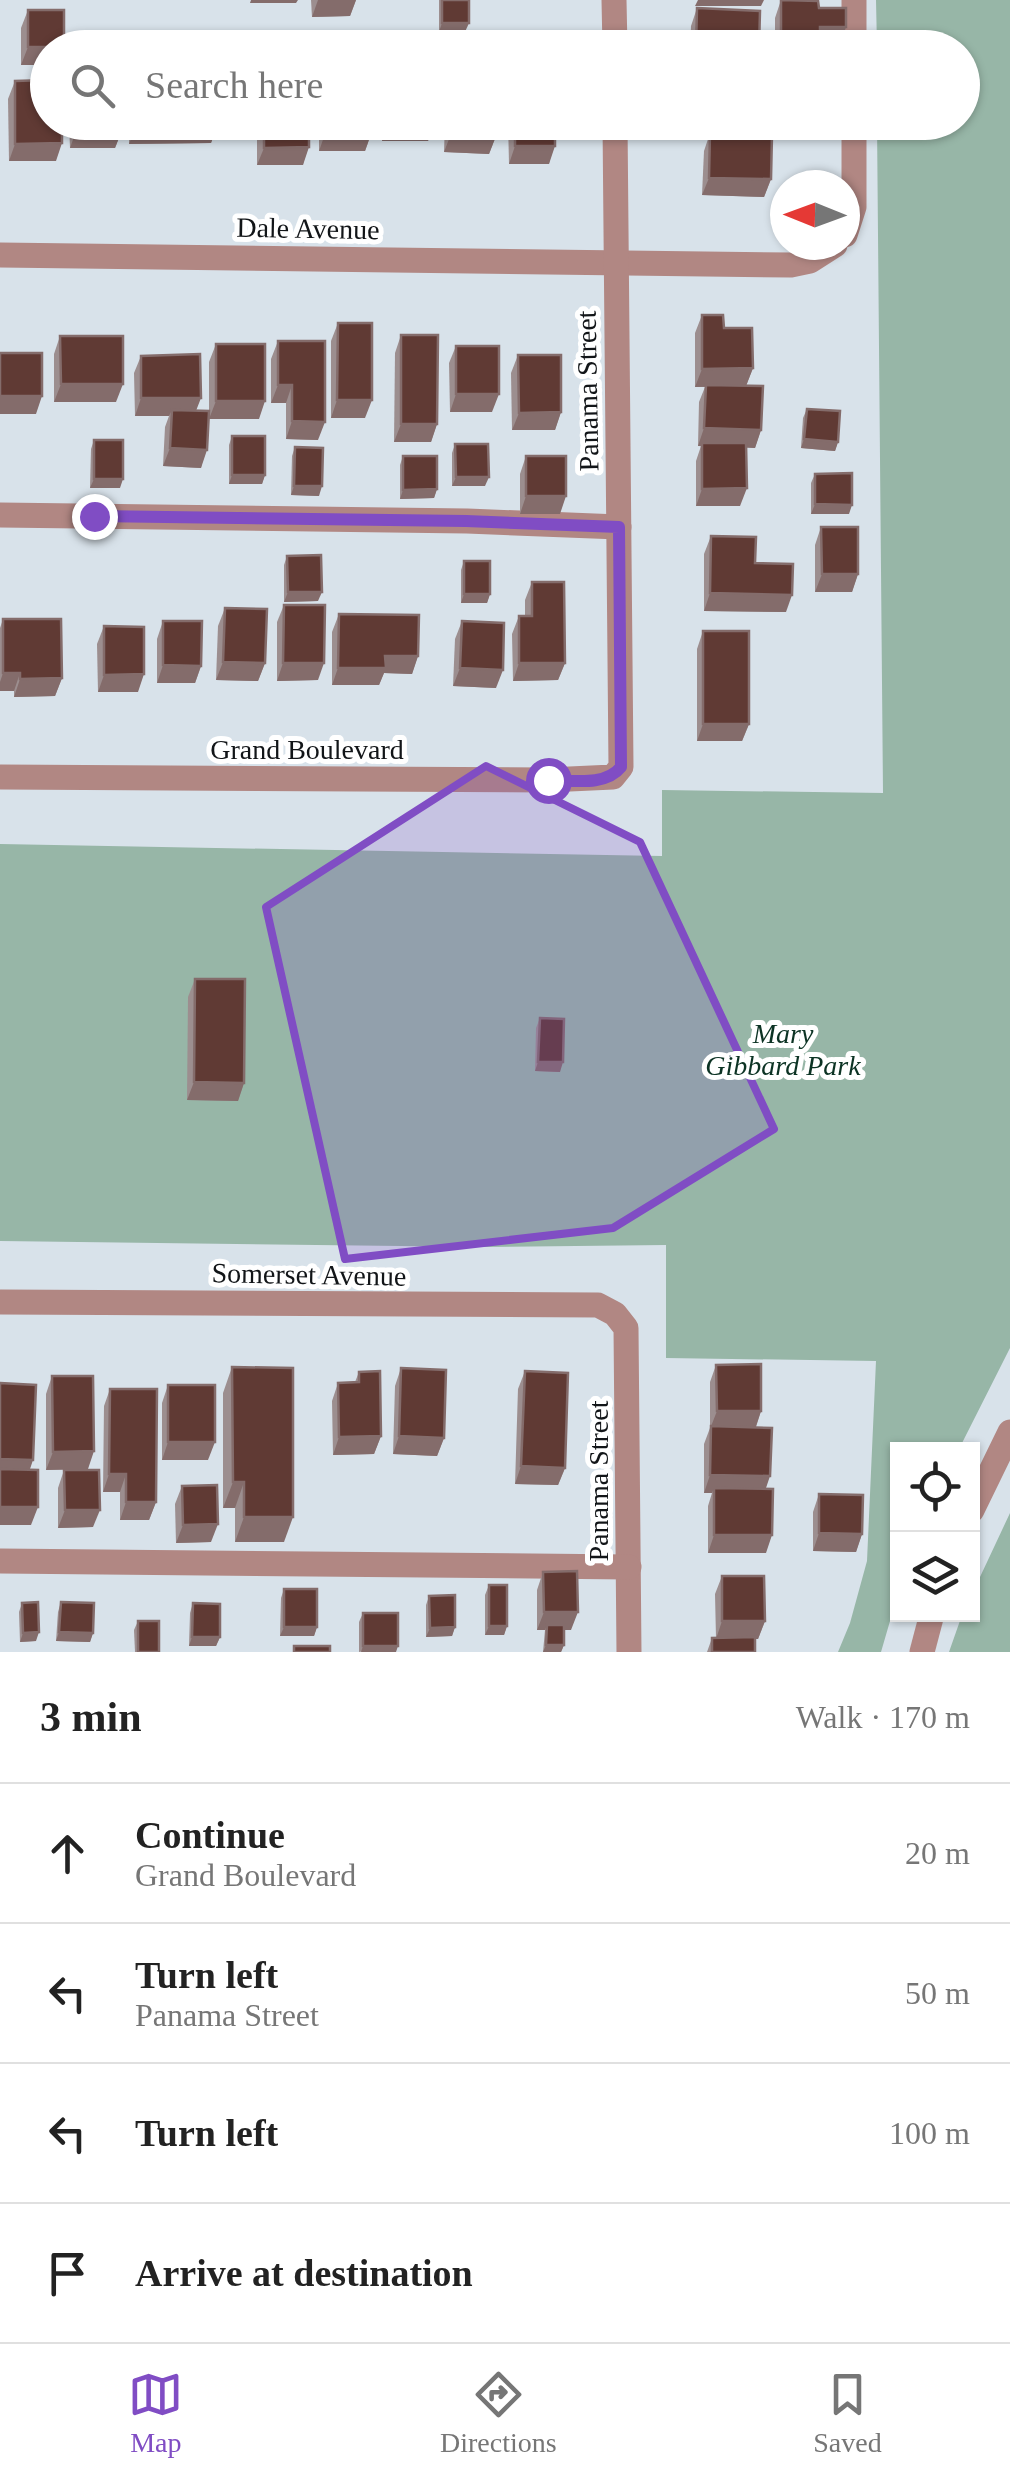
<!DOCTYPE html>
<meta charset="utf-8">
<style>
body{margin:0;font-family:Georgia,serif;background:#f2f2f2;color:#222}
.controls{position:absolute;right:30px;bottom:30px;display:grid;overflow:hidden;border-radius:0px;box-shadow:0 2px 8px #0004}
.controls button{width:90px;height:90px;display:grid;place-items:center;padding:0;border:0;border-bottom:2px solid #e0e0e0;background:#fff;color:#222;font:50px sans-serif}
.compass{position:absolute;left:770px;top:170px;width:90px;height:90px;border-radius:50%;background:#fff;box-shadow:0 2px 8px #0004;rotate:271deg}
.stop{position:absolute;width:30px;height:30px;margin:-22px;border:8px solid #804dc4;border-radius:50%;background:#fff}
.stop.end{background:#804dc4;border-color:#fff;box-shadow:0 2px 10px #0008}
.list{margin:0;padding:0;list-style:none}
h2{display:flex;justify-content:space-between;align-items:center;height:130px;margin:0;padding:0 40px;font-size:42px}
h2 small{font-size:32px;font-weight:400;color:#767676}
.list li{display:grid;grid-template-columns:65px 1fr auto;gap:30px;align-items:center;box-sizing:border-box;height:140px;padding:0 40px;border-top:2px solid #e0e0e0}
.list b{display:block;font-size:38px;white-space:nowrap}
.list p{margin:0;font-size:32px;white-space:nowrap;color:#767676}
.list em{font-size:32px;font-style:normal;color:#767676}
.icon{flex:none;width:55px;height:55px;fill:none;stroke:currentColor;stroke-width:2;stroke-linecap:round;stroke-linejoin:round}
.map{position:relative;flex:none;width:1010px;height:1652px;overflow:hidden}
.search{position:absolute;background:#fff;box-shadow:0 2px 8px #0004;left:30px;right:30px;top:30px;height:110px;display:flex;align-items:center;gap:25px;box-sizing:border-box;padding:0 35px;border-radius:55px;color:#767676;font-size:38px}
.sheet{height:690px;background:#fff}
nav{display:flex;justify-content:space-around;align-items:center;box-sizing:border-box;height:140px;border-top:2px solid #e0e0e0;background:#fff;font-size:28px;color:#767676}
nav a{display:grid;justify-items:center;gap:5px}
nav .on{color:#804dc4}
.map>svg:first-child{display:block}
</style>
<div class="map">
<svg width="1010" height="1652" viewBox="0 0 1010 1652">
<rect width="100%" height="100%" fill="#d8e2ea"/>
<g fill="#97b6a7">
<path d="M876,0h134v1348l-51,101 -61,1 -1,147 -16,55h-43l12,-29 17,-62 9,-200 -210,-3v-113l-182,2 -484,-6v-397l662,12v-66l221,3 -6,-670 85,-1v-74l-85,-1z"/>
<path d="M1010,1513v139h-61l13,-37 10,-1 1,-22z"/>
</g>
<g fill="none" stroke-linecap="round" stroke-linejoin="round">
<g stroke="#b18783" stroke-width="25">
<path d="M614,0l1,48"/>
<path d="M854,48v-48"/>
<path d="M845,235l9,-28v-85"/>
<path d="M0,255l791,10 19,-4 25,-16"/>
<path d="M0,515l467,6 152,6"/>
<path d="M0,777l548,3 65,-3 8,-10 -6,-645"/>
<path d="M0,1302l598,3 17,9 11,14 3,324"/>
<path d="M972,1510l38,-78"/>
<path d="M0,1561l629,6"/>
<path d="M922,1652l10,-38"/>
</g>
</g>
<g fill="#9c8e8f">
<path d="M311,0h45l-6,16 -38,1z"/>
<path d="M439,0h30l-4,32h-26z"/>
<path d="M781,0l38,8 27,19 -6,18h-23l-1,3h-41v-30z"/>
<path d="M697,8l62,40h-69l1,-22z"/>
<path d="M28,10l20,38v17h-27v-37z"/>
<path d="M15,81l41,80h-47l-1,-62z"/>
<path d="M69,122h53v8l-7,18h-45z"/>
<path d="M129,122h89l-7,21 -82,1z"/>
<path d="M257,122h52l-6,43h-46z"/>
<path d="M319,122h52v12l-6,17h-46z"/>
<path d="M382,122h52l-6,19h-46z"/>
<path d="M445,122h51v14l-7,18 -45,-2z"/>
<path d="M508,122h47l-6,42h-40z"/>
<path d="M710,133l61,46 -7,18 -62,-2 2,-44z"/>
<path d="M702,315l22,13 29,40 -7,18 15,44 -6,18 -9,-1 -6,59h-44v-45l5,-15h-3l1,-44 6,-15h-10v-54z"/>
<path d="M338,323l27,95h-34v-77z"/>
<path d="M401,335l36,89 -6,18h-37l1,-89z"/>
<path d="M60,336l56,66h-62v-48z"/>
<path d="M278,341l40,99 -32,-1v-36h-15v-44z"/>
<path d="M216,344l43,75h-50l-8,49 -38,-2 2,-39 4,-11h-34l-1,-43 7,-17 55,54 13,1v-49z"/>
<path d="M456,346l36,66h-42l-1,-49z"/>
<path d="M518,355l43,57 -6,18h-43l-1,-57z"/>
<path d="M807,409l31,33 -3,9 -34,-3 2,-30z"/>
<path d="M232,436l33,39 -3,9h-33v-39z"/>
<path d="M94,440l26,48h-30l1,-39z"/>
<path d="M455,444l30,42h-33v-33z"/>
<path d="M295,447l24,49 -28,-1 1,-39z"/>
<path d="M403,456l34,33 -3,9 -34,1v-34z"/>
<path d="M526,456l34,58h-40v-40z"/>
<path d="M815,474l34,40h-38v-31z"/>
<path d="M821,527l37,47 -6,18h-37v-47z"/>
<path d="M711,536l44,27 31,49 -82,-1v-57z"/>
<path d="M287,556l31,45 -34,1v-37z"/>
<path d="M464,561l26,33 -3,9h-26v-33z"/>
<path d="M532,582l33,81 -7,17 -45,1 -1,-47 7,-18h6v-16z"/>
<path d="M284,605l34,75 -41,1v-59z"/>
<path d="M225,608l40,55 -7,18 -42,-1 2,-54z"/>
<path d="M339,614l79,42 -6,18 -28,-1 -5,12h-47v-53z"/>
<path d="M3,619l59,59 -7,18 -41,1v-6h-14v-63z"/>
<path d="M163,621l38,45 -6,17h-38v-44z"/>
<path d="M462,621l34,67 -43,-2 2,-47z"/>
<path d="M104,626l34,66h-40l-1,-48z"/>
<path d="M703,631l46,93 -7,17h-45v-92z"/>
<path d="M195,979l49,104 -6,18 -51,-1 1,-103z"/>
<path d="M540,1018l20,54 -25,-1 1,-43z"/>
<path d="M716,1365l45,46 -5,16 10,62v64h-58v-47l4,-13h-8v-49l6,-16v-46z"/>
<path d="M232,1367l52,175h-49v-34h-12v-115z"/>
<path d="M401,1368l43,70 -7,18 -44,-2 2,-68z"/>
<path d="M525,1371l40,97 -7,17 -43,-1 3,-95z"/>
<path d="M359,1372l22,64 -7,18 -41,1 -1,-54 6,-18 17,-1z"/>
<path d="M52,1376l36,93 -42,1v-76z"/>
<path d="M168,1385l40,75h-46v-57z"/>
<path d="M110,1389l46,113 -7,18h-29v-28h-17l1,-86z"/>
<path d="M64,1470l29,57 -35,1v-40z"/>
<path d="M182,1486l29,56 -35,1 -1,-39z"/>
<path d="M819,1494l43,40 -6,18 -43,-1v-39z"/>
<path d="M543,1572l28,58h-7v15l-3,7h-18l2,-22h-8v-40z"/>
<path d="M722,1576l43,45 -7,18h-3v13h-48l5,-14h4l-1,-44z"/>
<path d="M489,1585l18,41 -3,9h-19v-40z"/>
<path d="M284,1589l33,38 -3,9h-34l1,-38z"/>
<path d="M429,1596l26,31 -3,9 -26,1v-32z"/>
<path d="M61,1602l32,31 -3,9 -34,-1 2,-29z"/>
<path d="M22,1603l14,38 -16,1 -1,-30z"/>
<path d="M193,1603l27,34 -4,9h-27l1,-33z"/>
<path d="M363,1613l35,33 -39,6v-30z"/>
<path d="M138,1621l21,31h-24l-1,-22z"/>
</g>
<g fill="#846c6b">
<path d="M251,0h47l-2,3h-46z"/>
<path d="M318,0h38l-6,16 -38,1z"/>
<path d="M698,0h66l-3,6h-66z"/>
<path d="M442,23h27l-4,9h-26z"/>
<path d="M820,27h26l-6,18h-23l-1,3h-39l4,-13z"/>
<path d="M28,47l20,1v17h-27z"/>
<path d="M693,122h62l-1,5 -63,1z"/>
<path d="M388,124h46l-6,17h-46z"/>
<path d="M218,125l-7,18 -82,1 7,-18z"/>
<path d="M122,130l-7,18h-45l6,-17z"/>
<path d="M325,134h46l-6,17h-46z"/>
<path d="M451,134l45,2 -7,18 -45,-2z"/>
<path d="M62,143l-6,18h-47l6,-17z"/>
<path d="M515,146h40l-6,18h-40z"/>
<path d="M309,147l-6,18h-46l7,-17z"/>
<path d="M709,178l62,1 -7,18 -62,-2z"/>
<path d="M753,368l-7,18 -51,1 7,-18z"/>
<path d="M61,384h62l-7,18h-62z"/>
<path d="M278,385h14l-6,18h-15z"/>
<path d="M456,394h43l-7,18h-42z"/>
<path d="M0,396h42l-6,18h-36z"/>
<path d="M141,398h60l-7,18 -22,-6 -3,6h-34z"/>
<path d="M337,400h35l-7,18h-34z"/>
<path d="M216,401h49l-6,18h-50z"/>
<path d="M561,412l-6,18h-43l7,-17z"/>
<path d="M292,421l33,1 -7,18 -32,-1z"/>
<path d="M401,424h36l-6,18h-37z"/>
<path d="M704,428l57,2 -6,18 -57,-2z"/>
<path d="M804,439l34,3 -3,9 -34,-3z"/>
<path d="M170,448l37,2 -6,18 -38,-2z"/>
<path d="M232,475h33l-3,9h-33z"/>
<path d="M456,477h33l-4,9h-33z"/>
<path d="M94,479h29l-3,9h-30z"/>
<path d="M294,486h28l-3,10 -28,-1z"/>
<path d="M747,488l-7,18h-44l6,-17z"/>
<path d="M437,489l-3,9 -34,1 3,-9z"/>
<path d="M526,496h40l-6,18h-40z"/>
<path d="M815,504l37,1 -3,9h-38z"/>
<path d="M822,574h36l-6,18h-37z"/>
<path d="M288,592h34l-4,9 -34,1z"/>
<path d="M710,593l82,2 -6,17 -82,-1z"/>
<path d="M464,594h26l-3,9h-26z"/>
<path d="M385,656h33l-6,18 -28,-1 -5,12h-47l6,-17z"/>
<path d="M223,662l42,1 -7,18 -42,-1z"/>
<path d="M283,663h41l-6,17 -41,1z"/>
<path d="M519,663h46l-7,17 -45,1z"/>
<path d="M163,665l38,1 -6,17h-38z"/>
<path d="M460,668l43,2 -7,18 -43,-2z"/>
<path d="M3,673h17l-6,18h-14v-9z"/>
<path d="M144,674l-6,18h-40l6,-17z"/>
<path d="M62,678l-7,18 -41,1 6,-18z"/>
<path d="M703,724h46l-7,17h-45z"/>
<path d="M538,1062h25l-3,10 -25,-1z"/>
<path d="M194,1082l50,1 -6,18 -51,-1z"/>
<path d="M717,1411h44l-6,18h-45z"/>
<path d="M381,1436l-7,18 -41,1 6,-18z"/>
<path d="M399,1436l45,2 -7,18 -44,-2z"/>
<path d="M168,1442h47l-7,18h-46z"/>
<path d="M94,1451l-6,18 -42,1 7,-18z"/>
<path d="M0,1459l33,1 -6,18 -27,-1z"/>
<path d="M521,1466l44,2 -7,17 -43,-1z"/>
<path d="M109,1474h17l-6,18h-17z"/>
<path d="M710,1475l60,1 -6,18 -50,-6 -2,5h-8z"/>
<path d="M233,1482h11l-9,26h-12z"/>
<path d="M126,1502h30l-7,18h-29z"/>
<path d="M0,1507h38l-7,18h-31z"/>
<path d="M65,1510h35l-7,17 -35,1z"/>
<path d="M244,1517h49l-9,25h-49z"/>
<path d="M218,1524l-7,18 -35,1 7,-18z"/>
<path d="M819,1533l43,1 -6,18 -43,-1z"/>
<path d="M714,1535h58l-6,18h-58z"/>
<path d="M544,1612h34l-7,18h-24v-5l-2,5h-8z"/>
<path d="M722,1621h43l-7,18h-42z"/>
<path d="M489,1626h18l-3,9h-19z"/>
<path d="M284,1627h33l-3,9h-34z"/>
<path d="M455,1627l-3,9 -26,1 4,-9z"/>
<path d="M39,1632l-3,9 -16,1 3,-9z"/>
<path d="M59,1632l34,1 -3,9 -34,-1z"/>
<path d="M192,1637h28l-4,9h-27z"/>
<path d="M546,1645h18l-3,7h-18z"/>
<path d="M363,1646h35l-2,6h-35z"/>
</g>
<g fill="#603a34" stroke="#846c6b" stroke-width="2.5">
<rect x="442" y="0" width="27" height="23"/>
<path d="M781,0l37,1 1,7h27v19h-26v8h-39z"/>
<path d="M697,8l63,3 -1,37h-63z"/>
<rect x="28" y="10" width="36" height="37"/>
<path d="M48,80v42h14v21l-47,1v-63z"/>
<path d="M76,122h46v8l-46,1z"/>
<path d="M135,122h83v3l-82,1z"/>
<path d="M264,122h45v25l-45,1z"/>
<rect x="325" y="122" width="46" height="12"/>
<rect x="388" y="122" width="46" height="2"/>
<path d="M451,122h45v14l-45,-2z"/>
<rect x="515" y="122" width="40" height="24"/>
<path d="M710,133l62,2 -1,44 -62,-1z"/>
<path d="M702,315h21l1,13h28l1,40 -51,1z"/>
<path d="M338,323h34v77h-35z"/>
<path d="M401,335h37l-1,89h-36z"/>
<path d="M60,336h63v48h-62z"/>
<path d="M278,341h47v81l-33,-1v-36h-14z"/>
<rect x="216" y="344" width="49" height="57"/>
<rect x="456" y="346" width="43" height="48"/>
<rect x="0" y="353" width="42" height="43"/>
<path d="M200,354l1,44h-60v-42z"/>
<path d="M518,355h43v57l-42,1z"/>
<path d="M706,385l57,1 -2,44 -57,-2z"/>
<path d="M807,409l33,2 -2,31 -34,-3z"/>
<path d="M172,410l37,1 -2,39 -37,-2z"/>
<rect x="232" y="436" width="33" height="39"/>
<rect x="94" y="440" width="29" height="39"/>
<path d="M702,443h44l1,45 -45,1z"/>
<path d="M455,444h33l1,33h-33z"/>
<path d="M295,447l28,1 -1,38h-28z"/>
<path d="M403,456h34v33l-34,1z"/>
<rect x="526" y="456" width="40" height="40"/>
<path d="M852,473v32l-37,-1v-30z"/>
<path d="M821,527h37v47h-36z"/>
<path d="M711,536l45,1 -1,26 38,1 -1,31 -82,-2z"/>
<path d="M321,555l1,37h-34l-1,-36z"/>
<rect x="464" y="561" width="26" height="33"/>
<path d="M532,582h32l1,81h-46v-47h13z"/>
<path d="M284,605h41l-1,58h-41z"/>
<path d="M225,608l42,1 -2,54 -42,-1z"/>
<path d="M339,614l80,1 -1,41h-33l1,12h-48z"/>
<path d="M3,619h58l1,59 -42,1v-6h-17z"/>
<path d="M163,621h39l-1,45 -38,-1z"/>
<path d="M462,621l42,2 -1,47 -43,-2z"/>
<path d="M104,626l40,1v47l-40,1z"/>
<rect x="703" y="631" width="46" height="93"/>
<path d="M195,979h50l-1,104 -50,-1z"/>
<path d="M540,1018l24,1 -1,43h-25z"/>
<path d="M761,1364v47h-44l-1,-46z"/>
<path d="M232,1367l61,1v149h-49v-35h-11z"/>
<path d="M401,1368l45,2 -2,68 -45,-2z"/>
<path d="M380,1371l1,65 -42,1 -1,-54 21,-1v-10z"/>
<path d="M525,1371l43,2 -3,95 -44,-2z"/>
<path d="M52,1376h41l1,75 -41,1z"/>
<path d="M0,1383l36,2 -3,75 -33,-1z"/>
<rect x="168" y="1385" width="47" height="57"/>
<path d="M110,1389h47l-1,113h-30v-28h-17z"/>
<path d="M711,1426l61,2 -2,48 -60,-1z"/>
<path d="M0,1469l38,1v37h-38z"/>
<path d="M64,1470h35l1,40h-35z"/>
<path d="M217,1485l1,39 -35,1 -1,-39z"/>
<path d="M714,1488l59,1 -1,46h-58z"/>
<path d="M819,1494l44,1 -1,39 -43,-1z"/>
<path d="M577,1571l1,41h-34l-1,-40z"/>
<path d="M722,1576h42l1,45h-43z"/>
<rect x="489" y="1585" width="18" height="41"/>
<rect x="284" y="1589" width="33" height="38"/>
<path d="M455,1595v32l-25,1 -1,-32z"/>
<path d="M38,1602l1,30 -16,1 -1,-30z"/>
<path d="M61,1602l33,1 -1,30 -34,-1z"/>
<path d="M193,1603l27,1v33h-28z"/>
<rect x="363" y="1613" width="35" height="33"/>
<rect x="138" y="1621" width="21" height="31"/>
<path d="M547,1625h17v20h-18z"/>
<path d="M755,1637v15h-43v-14z"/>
<rect x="294" y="1646" width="36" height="6"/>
</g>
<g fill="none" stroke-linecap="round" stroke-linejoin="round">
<path stroke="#804dc4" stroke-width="12" d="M94,516l372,5 153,6 2,240c-16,20 -49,13 -73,13"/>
</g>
<path fill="#804dc4" fill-opacity="0.2" stroke="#804dc4" stroke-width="8" stroke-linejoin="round" d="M486,766l154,76 134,287 -161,99 -268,31 -79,-352z"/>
<g text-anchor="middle" stroke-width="10" stroke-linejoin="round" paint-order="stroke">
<g font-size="28" fill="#121518" stroke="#fff">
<text transform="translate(308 228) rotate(1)" y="10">Dale Avenue</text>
<text transform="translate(587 391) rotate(-91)" y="10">Panama Street</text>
<text x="307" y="759">Grand Boulevard</text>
<text transform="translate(309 1274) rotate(1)" y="10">Somerset Avenue</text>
<text transform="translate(598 1481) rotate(-90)" y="10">Panama Street</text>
</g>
<g font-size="28" font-style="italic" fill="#0c3324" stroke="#fff">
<text x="783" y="1043">Mary<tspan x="783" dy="32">Gibbard Park</tspan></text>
</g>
</g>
</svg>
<div class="controls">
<button><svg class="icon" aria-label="locate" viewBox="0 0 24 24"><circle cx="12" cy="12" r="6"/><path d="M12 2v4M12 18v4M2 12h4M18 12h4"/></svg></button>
<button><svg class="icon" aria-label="layers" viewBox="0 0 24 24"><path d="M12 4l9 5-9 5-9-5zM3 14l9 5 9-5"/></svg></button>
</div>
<svg class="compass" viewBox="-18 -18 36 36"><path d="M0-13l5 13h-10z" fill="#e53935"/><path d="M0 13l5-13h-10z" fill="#767676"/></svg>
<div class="stop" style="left:548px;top:780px"></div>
<div class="stop end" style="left:94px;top:516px"></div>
<div class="search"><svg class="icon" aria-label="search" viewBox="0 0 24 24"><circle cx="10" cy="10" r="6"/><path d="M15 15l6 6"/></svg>Search here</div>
</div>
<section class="sheet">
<h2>3 min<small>Walk · 170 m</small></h2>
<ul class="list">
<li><svg class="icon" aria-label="ahead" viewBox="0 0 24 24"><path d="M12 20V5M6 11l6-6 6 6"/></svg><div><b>Continue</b><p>Grand Boulevard</p></div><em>20 m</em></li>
<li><svg class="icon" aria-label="left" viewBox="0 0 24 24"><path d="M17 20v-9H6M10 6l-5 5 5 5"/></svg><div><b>Turn left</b><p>Panama Street</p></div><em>50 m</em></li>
<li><svg class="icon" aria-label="left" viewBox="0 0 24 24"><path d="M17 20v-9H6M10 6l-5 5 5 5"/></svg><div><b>Turn left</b></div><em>100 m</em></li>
<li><svg class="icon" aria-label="arrive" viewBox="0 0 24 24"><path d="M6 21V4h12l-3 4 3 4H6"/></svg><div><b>Arrive at destination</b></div></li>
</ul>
</section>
<nav>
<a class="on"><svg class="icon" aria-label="map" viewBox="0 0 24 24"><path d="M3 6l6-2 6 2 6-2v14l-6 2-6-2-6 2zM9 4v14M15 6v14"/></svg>Map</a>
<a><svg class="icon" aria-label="directions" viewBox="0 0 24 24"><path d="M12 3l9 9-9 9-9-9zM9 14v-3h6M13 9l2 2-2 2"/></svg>Directions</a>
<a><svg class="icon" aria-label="saved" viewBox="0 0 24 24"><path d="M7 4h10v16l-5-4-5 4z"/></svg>Saved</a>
</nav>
